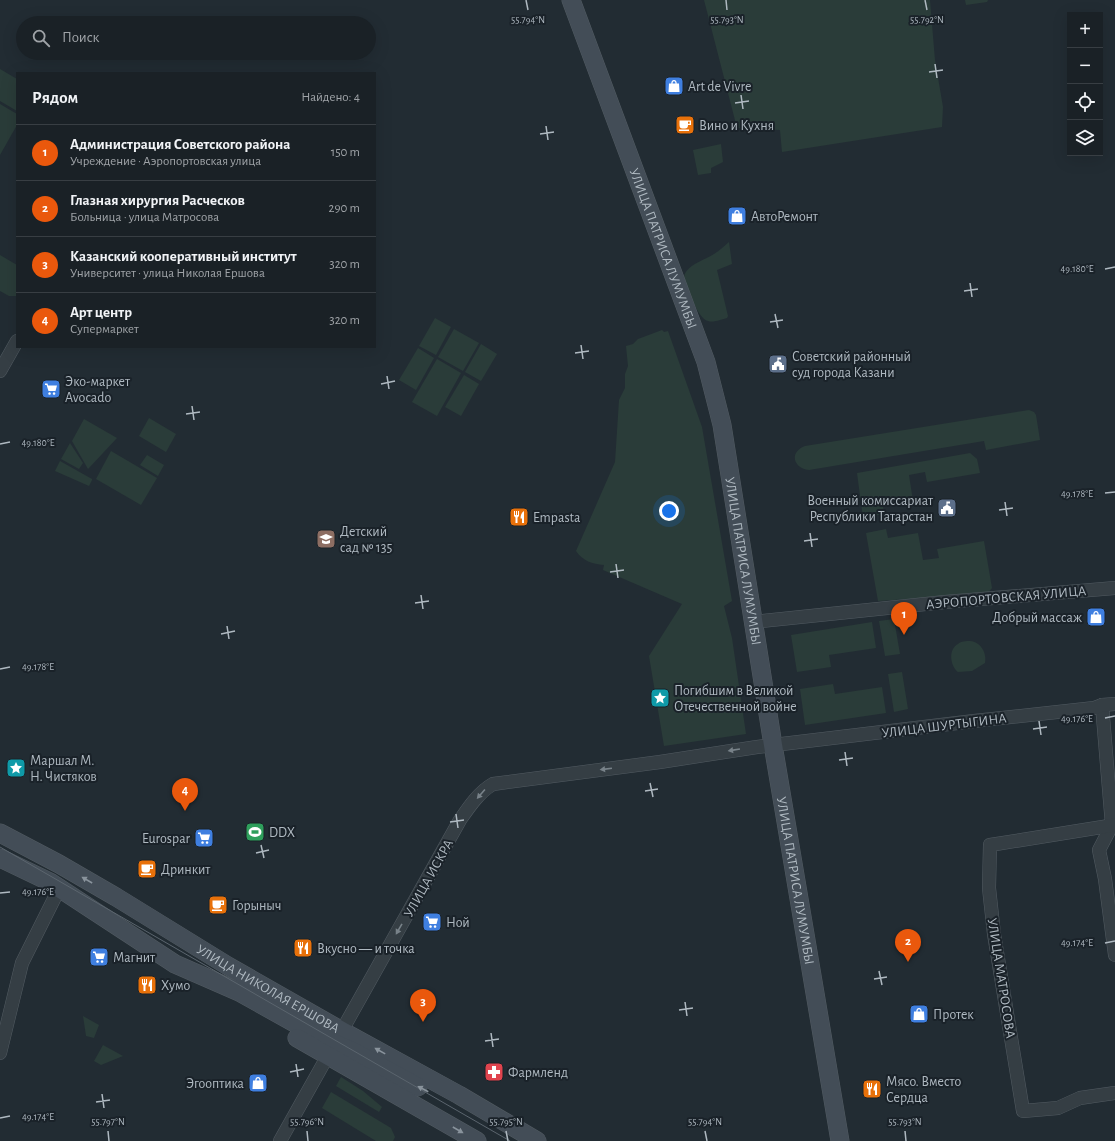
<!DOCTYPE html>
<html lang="ru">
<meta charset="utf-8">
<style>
body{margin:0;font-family:"Alegreya Sans",sans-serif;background:#23292e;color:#f1f3f6}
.controls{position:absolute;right:12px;top:12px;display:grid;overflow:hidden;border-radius:0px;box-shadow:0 4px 16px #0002}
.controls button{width:36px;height:36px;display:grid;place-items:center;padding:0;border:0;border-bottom:1px solid #383e43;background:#1a2126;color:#f1f3f6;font:20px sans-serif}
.you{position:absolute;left:669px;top:511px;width:14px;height:14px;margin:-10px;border:3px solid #fff;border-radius:50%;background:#1a73e8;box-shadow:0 0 0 6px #1a73e833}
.badge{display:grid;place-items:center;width:26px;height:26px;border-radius:50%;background:#ea580c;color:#fff;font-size:13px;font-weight:700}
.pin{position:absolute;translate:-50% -33px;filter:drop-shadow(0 1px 2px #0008)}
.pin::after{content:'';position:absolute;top:21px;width:14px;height:12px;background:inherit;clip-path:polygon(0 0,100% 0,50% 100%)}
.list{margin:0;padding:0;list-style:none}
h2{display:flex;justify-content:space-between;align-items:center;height:52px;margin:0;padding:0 16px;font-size:17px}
h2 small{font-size:13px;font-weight:400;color:#9fa3a7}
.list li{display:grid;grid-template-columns:26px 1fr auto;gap:12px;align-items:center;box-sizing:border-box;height:56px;padding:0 16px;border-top:1px solid #383e43}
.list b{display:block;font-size:15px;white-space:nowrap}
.list p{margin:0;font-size:13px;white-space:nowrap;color:#9fa3a7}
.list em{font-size:13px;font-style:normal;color:#9fa3a7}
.icon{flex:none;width:22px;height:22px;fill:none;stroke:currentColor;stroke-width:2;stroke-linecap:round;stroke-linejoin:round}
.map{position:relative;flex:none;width:1115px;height:1141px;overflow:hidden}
.search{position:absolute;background:#1a2126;box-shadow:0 4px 16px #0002;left:16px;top:16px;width:360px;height:44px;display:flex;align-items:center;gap:10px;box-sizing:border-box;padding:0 14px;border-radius:22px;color:#9fa3a7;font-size:15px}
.panel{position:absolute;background:#1a2126;box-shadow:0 4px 16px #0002;left:16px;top:72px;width:360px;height:276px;border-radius:0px}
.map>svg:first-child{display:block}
</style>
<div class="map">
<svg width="1115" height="1141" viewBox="0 0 1115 1141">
<rect width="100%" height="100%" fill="#222c33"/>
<g fill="#2a3c39">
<path d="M704,0h226l5,60 8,47 -1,20 -160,25 -2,-22 -43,-2z"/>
<path d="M965,0h23l-1,2 -21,3z"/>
<path d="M0,69l17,10v32l-17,-10z"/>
<path d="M0,104l17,10v11l-17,30z"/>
<path d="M721,144l2,18 -12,6v5l-13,2 -5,-25z"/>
<path d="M729,242l3,22 -15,6 11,46 -1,2c-5,1 -13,5 -19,3 -11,-3 -20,-33 -24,-44 2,-12 21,-17 30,-23 5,-3 10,-8 15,-12z"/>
<path d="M0,255l17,10v31h-8l-9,-5z"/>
<path d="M435,318l16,9 -15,28 -17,-9z"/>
<path d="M454,329l25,14 -16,28 -25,-14z"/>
<path d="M662,330l2,2 4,-1 34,96 30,174 -8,5 8,32 14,96 -82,12 -15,-90 33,-52 -79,-34 1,-5c-12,-1 -21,-4 -28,-14l39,-89 4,-62 6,-12v-14l3,-8 -2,-20 7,-2 5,-5z"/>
<path d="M481,344l16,10 -16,27 -16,-9z"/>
<path d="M418,348l16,10 -18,32 -17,-10z"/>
<path d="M437,359l24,14 -24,43 -25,-14z"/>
<path d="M464,375l15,9 -18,32 -16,-9z"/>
<path d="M1029,410l5,2 2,3 4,25 -54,10 -2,-9 -175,29c-16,-2 -20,-18 -4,-24z"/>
<path d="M149,418l27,16 -10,18 -27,-16z"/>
<path d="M84,419l33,19 -29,31 -16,-28z"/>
<path d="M70,443l13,20 -4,6 -18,-10z"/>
<path d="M111,451l46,27 -16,27 -45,-26z"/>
<path d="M970,453l7,6 3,14 -53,9 -2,-10 -16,3 4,26 -30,5 1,8 -21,4 -6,-45z"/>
<path d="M147,455l17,10 -6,11 -18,-11z"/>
<path d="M60,461l32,18v1l-3,6 -34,-15z"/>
<path d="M886,529l2,9 30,-5 5,27 16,-2 -2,-9 47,-8 8,47 -5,6 -109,7 -12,-68z"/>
<path d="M894,619l6,35 -15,2 -6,-35z"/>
<path d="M872,622l4,26 -47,7 2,12 -34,5 -6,-37z"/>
<path d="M970,641c11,1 17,12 15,22l-13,8 -14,1c-8,-6 -10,-23 0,-28 3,-3 8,-3 12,-3z"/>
<path d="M902,672l6,37 -14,3 -6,-38z"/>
<path d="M833,684l2,10 47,-7 4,26 -81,12 -5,-36z"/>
<path d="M83,1016l16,9 -5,13 -8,-2z"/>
<path d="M103,1045l20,11 -22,9 -7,-4z"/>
<path d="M341,1077l22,14 19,16 -3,5 -43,-26z"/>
<path d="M331,1092l60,36 4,9 -2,4h-17l-54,-33z"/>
</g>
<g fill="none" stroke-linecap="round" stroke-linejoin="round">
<defs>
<g id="street">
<path d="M0,371l17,-30"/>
<path d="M753,622l192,-20 170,-14"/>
<path d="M1102,705l10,120 -13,25 6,29 10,76"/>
<path d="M1115,825l-125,20 -1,43 5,46 29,177 35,-3 22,-10 35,-5"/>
<path d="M0,1053l22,-90 33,-66"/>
<path d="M280,1141l180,-321c9,-13 19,-28 33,-36l167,-22 97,-15 217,-26 120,-13 8,-3 13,-1"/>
</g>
<g id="secondary">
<path id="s1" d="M571,0l135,362 16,63 51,320 67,396"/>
<path id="s2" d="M0,833l59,31 57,33 112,69 114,65 117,64 78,46"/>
<path d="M0,858l50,24 125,82 64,28 77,43 38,17 64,35"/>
<path d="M297,1038l180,103"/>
</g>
</defs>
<use href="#street" stroke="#525b62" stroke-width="14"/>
<use href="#secondary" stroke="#525b62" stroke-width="19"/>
<use href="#street" stroke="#353e44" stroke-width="13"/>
<use href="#secondary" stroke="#434d57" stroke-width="18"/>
<path stroke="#5b656e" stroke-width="1" d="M0,847l510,294"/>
</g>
<defs><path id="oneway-solid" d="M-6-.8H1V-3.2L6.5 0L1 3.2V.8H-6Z"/></defs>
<g fill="#788289">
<use href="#oneway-solid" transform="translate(734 750) rotate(171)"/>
<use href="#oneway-solid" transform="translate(606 769) rotate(173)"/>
<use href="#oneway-solid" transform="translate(481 794) rotate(131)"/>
<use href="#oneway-solid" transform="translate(399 929) rotate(120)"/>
</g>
<g fill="#89939c">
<use href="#oneway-solid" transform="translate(87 880) rotate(-150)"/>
<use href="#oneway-solid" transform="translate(380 1051) rotate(-151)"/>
<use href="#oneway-solid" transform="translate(423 1089) rotate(-152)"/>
<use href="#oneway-solid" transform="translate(458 1130) rotate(30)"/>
</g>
<path fill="none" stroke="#afb9c1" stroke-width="1.5" d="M526,0l2,10M726,0l1,10M925,0l2,10M935,64l2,14M929,72l14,-2M741,95l2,14M735,103l14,-2M546,126l2,14M540,134l14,-2M1105,269l10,-2M970,283l2,14M964,291l14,-2M775,314l3,14M770,322l13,-2M581,345l2,14M575,353l14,-2M387,376l2,13M381,384l14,-3M192,406l2,14M186,414l14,-2M0,444l10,-2M1105,493l10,-1M1005,502l2,14M999,510l14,-2M810,533l2,14M804,541l14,-2M616,564l2,14M610,572l14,-2M421,595l2,14M415,603l14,-2M227,626l2,13M221,634l14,-3M0,669l10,-2M1105,718l10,-2M1039,721l2,14M1033,729l14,-2M845,752l2,14M839,760l14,-2M650,783l3,14M645,791l13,-2M456,814l2,14M450,822l14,-2M261,845l3,13M256,853l13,-3M0,893l10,-1M1105,943l10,-2M879,971l3,14M874,979l13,-2M685,1002l2,14M679,1010l14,-2M491,1033l2,14M485,1041l14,-2M296,1064l2,13M290,1072l14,-3M102,1094l2,14M96,1102l14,-2M0,1118l10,-2M108,1131l1,10M307,1131l1,10M506,1131l2,10M705,1131l2,10M905,1131l1,10"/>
<defs>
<symbol id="shop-square" viewBox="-11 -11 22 22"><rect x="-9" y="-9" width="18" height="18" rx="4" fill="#3f7fe0" stroke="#1a2229"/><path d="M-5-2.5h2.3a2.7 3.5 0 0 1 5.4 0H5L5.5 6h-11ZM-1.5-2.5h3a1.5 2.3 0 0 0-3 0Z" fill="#fff"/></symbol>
<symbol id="cafe-square" viewBox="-11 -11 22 22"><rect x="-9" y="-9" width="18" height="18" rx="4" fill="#e8710a" stroke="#1a2229"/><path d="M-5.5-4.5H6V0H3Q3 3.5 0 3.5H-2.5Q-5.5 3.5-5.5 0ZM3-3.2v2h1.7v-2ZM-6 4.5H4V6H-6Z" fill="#fff"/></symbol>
<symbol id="civic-square" viewBox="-11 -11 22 22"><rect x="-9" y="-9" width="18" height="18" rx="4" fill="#5c6f8a" stroke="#1a2229"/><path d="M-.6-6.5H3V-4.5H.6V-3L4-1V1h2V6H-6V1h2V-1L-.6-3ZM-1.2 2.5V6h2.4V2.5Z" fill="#fff"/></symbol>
<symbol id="supermarket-square" viewBox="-11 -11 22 22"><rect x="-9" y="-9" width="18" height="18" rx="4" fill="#3f7fe0" stroke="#1a2229"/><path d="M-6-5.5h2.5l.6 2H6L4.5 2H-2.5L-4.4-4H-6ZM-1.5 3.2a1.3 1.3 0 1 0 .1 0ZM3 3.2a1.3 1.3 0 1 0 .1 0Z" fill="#fff"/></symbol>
<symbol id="restaurant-square" viewBox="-11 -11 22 22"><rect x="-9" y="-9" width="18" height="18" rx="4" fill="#e8710a" stroke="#1a2229"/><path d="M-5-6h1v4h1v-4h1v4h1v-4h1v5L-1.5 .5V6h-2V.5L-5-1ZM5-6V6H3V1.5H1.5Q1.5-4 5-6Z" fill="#fff"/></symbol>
<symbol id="school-square" viewBox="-11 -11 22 22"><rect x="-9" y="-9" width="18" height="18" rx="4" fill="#8d6e63" stroke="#1a2229"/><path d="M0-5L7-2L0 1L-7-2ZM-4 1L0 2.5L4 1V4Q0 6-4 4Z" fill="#fff"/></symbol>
<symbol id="sight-square" viewBox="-11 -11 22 22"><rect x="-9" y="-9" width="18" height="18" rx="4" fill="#0f9aa8" stroke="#1a2229"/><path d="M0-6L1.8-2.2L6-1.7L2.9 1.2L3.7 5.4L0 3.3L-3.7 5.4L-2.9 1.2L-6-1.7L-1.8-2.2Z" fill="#fff"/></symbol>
<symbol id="stadium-square" viewBox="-11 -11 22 22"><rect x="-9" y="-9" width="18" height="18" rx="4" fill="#2e9e5b" stroke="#1a2229"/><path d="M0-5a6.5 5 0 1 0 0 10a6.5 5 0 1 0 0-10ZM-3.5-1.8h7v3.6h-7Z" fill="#fff"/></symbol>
<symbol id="pharmacy-square" viewBox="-11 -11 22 22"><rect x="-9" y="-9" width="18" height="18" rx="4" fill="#e0444e" stroke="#1a2229"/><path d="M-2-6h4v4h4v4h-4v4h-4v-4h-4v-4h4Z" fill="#fff"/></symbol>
</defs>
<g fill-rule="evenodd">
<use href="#shop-square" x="663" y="75" width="22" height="22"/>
<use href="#cafe-square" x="674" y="114" width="22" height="22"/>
<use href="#shop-square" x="726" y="205" width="22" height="22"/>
<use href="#civic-square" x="767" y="353" width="22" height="22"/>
<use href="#supermarket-square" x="40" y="378" width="22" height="22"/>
<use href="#civic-square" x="936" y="497" width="22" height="22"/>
<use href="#restaurant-square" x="508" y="506" width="22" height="22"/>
<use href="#school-square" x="315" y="528" width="22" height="22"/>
<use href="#shop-square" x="1085" y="606" width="22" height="22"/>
<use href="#sight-square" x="649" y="687" width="22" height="22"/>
<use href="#sight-square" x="5" y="757" width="22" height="22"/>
<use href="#stadium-square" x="244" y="821" width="22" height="22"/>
<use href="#supermarket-square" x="193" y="827" width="22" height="22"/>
<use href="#cafe-square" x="136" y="858" width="22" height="22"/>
<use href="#cafe-square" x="207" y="894" width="22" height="22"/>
<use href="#supermarket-square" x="421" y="911" width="22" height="22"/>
<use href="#restaurant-square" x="292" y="937" width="22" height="22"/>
<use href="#supermarket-square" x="88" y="946" width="22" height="22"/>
<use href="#restaurant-square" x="136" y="974" width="22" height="22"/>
<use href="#shop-square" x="908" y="1003" width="22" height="22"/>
<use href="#pharmacy-square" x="483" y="1061" width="22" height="22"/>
<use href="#shop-square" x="247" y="1072" width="22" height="22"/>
<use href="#restaurant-square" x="861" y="1078" width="22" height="22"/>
</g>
<g text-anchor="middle" stroke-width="4" stroke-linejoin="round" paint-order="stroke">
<g font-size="14" fill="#afb9c1" stroke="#1a2229" text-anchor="start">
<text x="688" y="91">Art de Vivre</text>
<text x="699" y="130">Вино и Кухня</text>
<text x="751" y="221">АвтоРемонт</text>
<text x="792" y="361">Советский районный<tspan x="792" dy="16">суд города Казани</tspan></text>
<text x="65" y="386">Эко-маркет<tspan x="65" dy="16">Avocado</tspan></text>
<text x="933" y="505" text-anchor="end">Военный комиссариат<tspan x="933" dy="16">Республики Татарстан</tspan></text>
<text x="533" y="522">Empasta</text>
<text x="340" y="536">Детский<tspan x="340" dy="16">сад № 135</tspan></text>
<text x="1082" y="622" text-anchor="end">Добрый массаж</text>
<text x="674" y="695">Погибшим в Великой<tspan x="674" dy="16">Отечественной войне</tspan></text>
<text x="30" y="765">Маршал М.<tspan x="30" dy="16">Н. Чистяков</tspan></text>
<text x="269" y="837">DDX</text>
<text x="190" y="843" text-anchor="end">Eurospar</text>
<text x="161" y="874">Дринкит</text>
<text x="232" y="910">Горыныч</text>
<text x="446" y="927">Ной</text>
<text x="317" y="953">Вкусно — и точка</text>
<text x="113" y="962">Магнит</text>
<text x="161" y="990">Хумо</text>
<text x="933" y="1019">Протек</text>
<text x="508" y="1077">Фармленд</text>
<text x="886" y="1086">Мясо. Вместо<tspan x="886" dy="16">Сердца</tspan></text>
<text x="244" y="1088" text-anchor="end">Эгооптика</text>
</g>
<g font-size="14" fill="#afb9c1" stroke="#1a2229">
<text dy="5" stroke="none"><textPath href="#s1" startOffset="265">УЛИЦА ПАТРИСА ЛУМУМБЫ</textPath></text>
<text dy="5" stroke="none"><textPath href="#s1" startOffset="589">УЛИЦА ПАТРИСА ЛУМУМБЫ</textPath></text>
<text transform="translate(1006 597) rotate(-5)" y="5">АЭРОПОРТОВСКАЯ УЛИЦА</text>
<text transform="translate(944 725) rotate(-7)" y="5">УЛИЦА ШУРТЫГИНА</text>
<text transform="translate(428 878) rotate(-61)" y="5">УЛИЦА ИСКРА</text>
<text dy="5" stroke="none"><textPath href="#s1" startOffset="913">УЛИЦА ПАТРИСА ЛУМУМБЫ</textPath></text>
<text transform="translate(1002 978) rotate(81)" y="5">УЛИЦА МАТРОСОВА</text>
<text dy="5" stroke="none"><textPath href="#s2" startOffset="310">УЛИЦА НИКОЛАЯ ЕРШОВА</textPath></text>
</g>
</g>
<g font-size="10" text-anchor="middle" fill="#afb9c1" stroke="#1a2229" stroke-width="4" stroke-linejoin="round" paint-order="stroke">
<text x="528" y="23">55.794°N</text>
<text x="727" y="23">55.793°N</text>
<text x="927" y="23">55.792°N</text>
<text x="1077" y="272">49.180°E</text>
<text x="38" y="446">49.180°E</text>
<text x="1077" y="497">49.178°E</text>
<text x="38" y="670">49.178°E</text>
<text x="1077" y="722">49.176°E</text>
<text x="38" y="895">49.176°E</text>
<text x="1077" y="946">49.174°E</text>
<text x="38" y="1120">49.174°E</text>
<text x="108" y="1125">55.797°N</text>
<text x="307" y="1125">55.796°N</text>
<text x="506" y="1125">55.795°N</text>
<text x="705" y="1125">55.794°N</text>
<text x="905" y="1125">55.793°N</text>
</g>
</svg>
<div class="controls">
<button>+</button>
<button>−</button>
<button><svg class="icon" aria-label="locate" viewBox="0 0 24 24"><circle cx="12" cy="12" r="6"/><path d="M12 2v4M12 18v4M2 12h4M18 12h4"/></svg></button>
<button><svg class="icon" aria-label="layers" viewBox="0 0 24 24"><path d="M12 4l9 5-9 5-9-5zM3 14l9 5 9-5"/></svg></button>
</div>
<div class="you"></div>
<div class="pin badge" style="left:904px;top:635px">1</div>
<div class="pin badge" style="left:908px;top:962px">2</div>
<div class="pin badge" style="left:423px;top:1022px">3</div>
<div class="pin badge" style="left:185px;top:811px">4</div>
<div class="search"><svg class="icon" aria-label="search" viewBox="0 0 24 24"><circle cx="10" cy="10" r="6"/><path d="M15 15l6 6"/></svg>Поиск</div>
<section class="panel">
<h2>Рядом<small>Найдено: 4</small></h2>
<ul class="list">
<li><span class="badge">1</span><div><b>Администрация Советского района</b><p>Учреждение · Аэропортовская улица</p></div><em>150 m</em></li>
<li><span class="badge">2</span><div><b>Глазная хирургия Расческов</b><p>Больница · улица Матросова</p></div><em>290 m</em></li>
<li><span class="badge">3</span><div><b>Казанский кооперативный институт</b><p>Университет · улица Николая Ершова</p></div><em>320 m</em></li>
<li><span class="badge">4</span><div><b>Арт центр</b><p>Супермаркет</p></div><em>320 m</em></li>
</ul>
</section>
</div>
